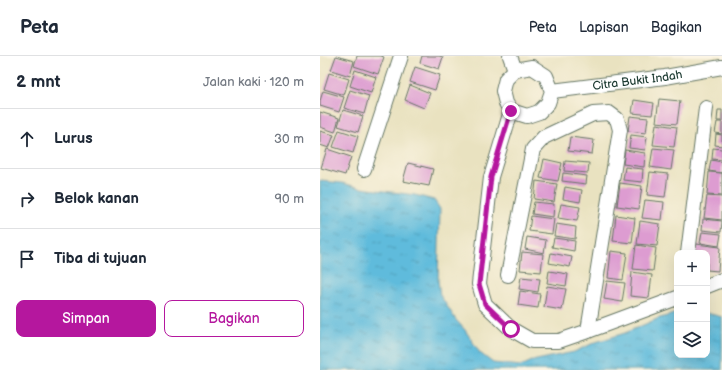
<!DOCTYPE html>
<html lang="id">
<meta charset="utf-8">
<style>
body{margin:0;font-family:"Balsamiq Sans",sans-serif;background:#f6f6f7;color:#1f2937}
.controls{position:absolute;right:12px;bottom:12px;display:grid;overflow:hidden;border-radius:8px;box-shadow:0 4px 16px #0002}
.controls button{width:36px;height:36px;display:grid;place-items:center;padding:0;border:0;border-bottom:1px solid #e0e1e3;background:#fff;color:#1f2937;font:20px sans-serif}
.stop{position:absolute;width:12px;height:12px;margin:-9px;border:3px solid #b5179e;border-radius:50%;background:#fff}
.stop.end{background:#b5179e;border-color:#fff;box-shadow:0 1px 4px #0008}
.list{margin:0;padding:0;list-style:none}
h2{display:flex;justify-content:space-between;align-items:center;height:52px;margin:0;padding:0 16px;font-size:17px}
h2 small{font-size:13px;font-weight:400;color:#747a83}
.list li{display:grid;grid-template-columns:26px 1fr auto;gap:12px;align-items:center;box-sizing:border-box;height:60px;padding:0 16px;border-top:1px solid #e0e1e3}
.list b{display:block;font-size:15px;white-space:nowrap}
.list em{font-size:13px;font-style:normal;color:#747a83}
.actions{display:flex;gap:8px;padding:12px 16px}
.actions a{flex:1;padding:9px 0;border:1px solid #b5179e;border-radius:8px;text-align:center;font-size:14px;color:#b5179e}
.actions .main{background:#b5179e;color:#fff}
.icon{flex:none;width:22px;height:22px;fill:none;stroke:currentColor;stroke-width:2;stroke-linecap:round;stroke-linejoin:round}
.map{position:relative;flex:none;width:402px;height:314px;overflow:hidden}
header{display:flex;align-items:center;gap:24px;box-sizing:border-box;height:56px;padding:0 20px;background:#fff;border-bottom:1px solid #e0e1e3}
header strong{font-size:19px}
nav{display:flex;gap:22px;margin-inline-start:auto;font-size:14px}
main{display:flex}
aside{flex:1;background:#fff}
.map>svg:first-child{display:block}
</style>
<header>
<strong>Peta</strong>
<nav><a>Peta</a><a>Lapisan</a><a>Bagikan</a></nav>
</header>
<main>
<aside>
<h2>2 mnt<small>Jalan kaki · 120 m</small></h2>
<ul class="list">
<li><svg class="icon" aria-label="ahead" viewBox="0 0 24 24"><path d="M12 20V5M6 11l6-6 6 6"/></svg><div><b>Lurus</b></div><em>30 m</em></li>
<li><svg class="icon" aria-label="right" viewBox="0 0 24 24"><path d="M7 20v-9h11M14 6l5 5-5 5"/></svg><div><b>Belok kanan</b></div><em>90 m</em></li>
<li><svg class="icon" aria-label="arrive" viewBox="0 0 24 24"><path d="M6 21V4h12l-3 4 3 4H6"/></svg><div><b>Tiba di tujuan</b></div></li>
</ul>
<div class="actions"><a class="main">Simpan</a><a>Bagikan</a></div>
</aside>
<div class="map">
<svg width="402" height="314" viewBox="0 0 402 314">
<defs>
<pattern id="water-ripples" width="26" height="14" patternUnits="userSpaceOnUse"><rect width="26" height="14" fill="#5ebbdc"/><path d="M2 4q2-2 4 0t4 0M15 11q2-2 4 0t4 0" fill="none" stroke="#4d99b3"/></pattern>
</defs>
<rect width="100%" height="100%" fill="#fcf5e5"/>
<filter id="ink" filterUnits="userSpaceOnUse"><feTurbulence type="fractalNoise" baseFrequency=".025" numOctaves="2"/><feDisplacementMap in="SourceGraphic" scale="8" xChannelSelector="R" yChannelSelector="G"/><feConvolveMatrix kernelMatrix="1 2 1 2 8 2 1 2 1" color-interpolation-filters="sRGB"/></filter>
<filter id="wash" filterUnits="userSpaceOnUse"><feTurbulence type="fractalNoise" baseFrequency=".012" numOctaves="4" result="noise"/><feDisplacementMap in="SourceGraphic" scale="16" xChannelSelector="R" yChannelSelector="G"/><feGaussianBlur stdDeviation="0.9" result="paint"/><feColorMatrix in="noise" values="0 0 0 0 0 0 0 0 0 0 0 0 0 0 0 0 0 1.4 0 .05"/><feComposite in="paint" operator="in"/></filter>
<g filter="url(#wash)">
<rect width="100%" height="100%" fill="#e9e2c0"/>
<path fill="url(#water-ripples)" stroke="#3e7c88" d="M0,125l22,2 19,5 54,7 19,5 6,9 -2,72 2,14 16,25 9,10 15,23 13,10 28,3 11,-5 42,-9 22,-10 29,-9 32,-14 20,-6v42h30v-42l15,4v53h-402z"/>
<g id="blocks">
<g fill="#dd9cd1">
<path d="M16,0l18,5 -4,15 -19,-6z"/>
<path d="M37,0h24l3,1 -6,17 -24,-8z"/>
<path d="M102,0h17l4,1 -4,12 -19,-6z"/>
<path d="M95,11l25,8 -5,15 -25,-8z"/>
<path d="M35,14l21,7 -5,16 -21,-7z"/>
<path d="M9,17l20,6 -5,16 -20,-6z"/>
<path d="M90,29l20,8 -6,15 -19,-8z"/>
<path d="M30,34l19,6 -5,18 -20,-6z"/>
<path d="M3,35l21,6 -5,15 -19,-6v-5z"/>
<path d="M339,43l21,2 -3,23 -21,-2z"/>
<path d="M314,44l20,3 -2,12 -20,-2z"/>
<path d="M23,54l20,6 -5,16 -20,-6z"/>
<path d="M398,54h4v11h-5z"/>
<path d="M0,56l19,6 -4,14 -15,-5z"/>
<path d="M310,60l18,2 -2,15 -18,-2z"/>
<path d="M397,66h5v12l-7,-1z"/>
<path d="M336,68l21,3 -3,20 -21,-2z"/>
<path d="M19,74l19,6 -5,17 -20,-6z"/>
<path d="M0,75l14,4 -5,13 -9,-3z"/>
<path d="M396,78l6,1v11l-7,-1z"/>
<path d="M311,79l16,2 -2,13 -16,-2z"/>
<path d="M250,81l24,3 -2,14 -24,-3z"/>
<path d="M333,92l21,2 -3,20 -21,-3z"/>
<path d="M393,92l9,1v11l-10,-1z"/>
<path d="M7,93l24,8 -6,18 -24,-7z"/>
<path d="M305,94l20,3 -1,14 -21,-3z"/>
<path d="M224,103l18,4 -4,18 -18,-3z"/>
<path d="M391,104l11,2v11l-13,-2z"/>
<path d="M245,105l24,2 -1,10 -24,-2z"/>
<path d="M88,107l25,6 -4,17 -26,-5z"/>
<path d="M305,111l18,2 -1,13 -19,-2z"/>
<path d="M330,116l18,2 -3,23 -18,-2z"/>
<path d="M389,116l13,1v23l-15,-1z"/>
<path d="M243,117l24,3 -1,8 -24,-3z"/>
<path d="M216,125l21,3 -3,18 -20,-3z"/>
<path d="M300,127l22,3 -3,23 -22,-3z"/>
<path d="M245,131l17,3 -2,12 -17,-3z"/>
<path d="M387,140l15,1v23l-18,-2z"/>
<path d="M325,144l19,2 -2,18 -20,-2z"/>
<path d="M214,146l20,2 -1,13 -21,-3z"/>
<path d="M241,148l19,3 -3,14 -19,-3z"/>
<path d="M296,159l19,3 -3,25 -19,-2z"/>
<path d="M211,160l23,3 -2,15 -23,-3z"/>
<path d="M383,163l19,2 -1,11 -19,-2z"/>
<path d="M320,165l20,3 -3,22 -20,-2z"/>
<path d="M236,168l20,3 -1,12 -21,-3z"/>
<path d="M382,176l19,2 -2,12 -19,-3z"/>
<path d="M207,181l19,3 -2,13 -19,-4z"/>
<path d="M234,182l21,3 -1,10 -22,-4z"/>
<path d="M376,188l24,3 -2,24 -11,-1v-17h-12z"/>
<path d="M316,189l20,3 -3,23 -20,-2z"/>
<path d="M291,195l16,2 -4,27 -15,-2z"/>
<path d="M202,196l21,2 -2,18 -21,-2z"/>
<path d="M231,197l21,4 -2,10 -21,-4z"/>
<path d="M229,215l19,3 -2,12 -19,-3z"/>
<path d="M312,216l20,3 -3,23 -19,-2z"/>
<path d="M201,221l19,2 -2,13 -19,-3z"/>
<path d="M287,225l18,2 -3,19 -18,-3z"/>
<path d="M227,230l19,3 -4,21 -18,-3z"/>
<path d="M200,235l20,3 -2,14 -20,-3z"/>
</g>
</g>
</g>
<g filter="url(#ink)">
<use href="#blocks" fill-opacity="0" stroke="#667765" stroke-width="1"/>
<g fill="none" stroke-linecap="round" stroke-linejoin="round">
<defs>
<g id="minor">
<path d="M190,0l5,14"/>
<path d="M212,11l14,9 6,15 -4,12 -9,9 -12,4 -16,-5 -5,-8 -3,-12 3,-12 9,-9z"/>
<path id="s1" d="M232,35l113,-14 57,-10"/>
<path d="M191,55l-20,66 -12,107 6,20 26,25 21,12h27l29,-10 89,-33"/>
<path d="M44,113l37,-113"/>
<path d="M368,197l18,-145"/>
<path d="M188,219l25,-126 11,-12 49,-23 16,-1 8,6 3,11 -32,201"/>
<path d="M387,230l15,-6"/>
</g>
</defs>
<use href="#minor" stroke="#667765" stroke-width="16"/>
<use href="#minor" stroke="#fff" stroke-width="14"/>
</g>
</g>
<g fill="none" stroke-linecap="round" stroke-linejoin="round" filter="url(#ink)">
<path stroke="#b5179e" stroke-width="5" d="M191,55l-20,66 -12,107 6,20 26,25"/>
</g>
<g text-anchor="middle" stroke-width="4" stroke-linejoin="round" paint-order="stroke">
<g font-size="12" fill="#1f3d34" stroke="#fcf5e5">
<text dy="4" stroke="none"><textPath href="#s1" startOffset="86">Citra Bukit Indah</textPath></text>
</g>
</g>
</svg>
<div class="controls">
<button>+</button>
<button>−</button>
<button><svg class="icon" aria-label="layers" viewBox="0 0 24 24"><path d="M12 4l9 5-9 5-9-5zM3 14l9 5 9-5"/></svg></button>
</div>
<div class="stop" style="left:191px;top:273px"></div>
<div class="stop end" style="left:191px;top:55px"></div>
</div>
</main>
